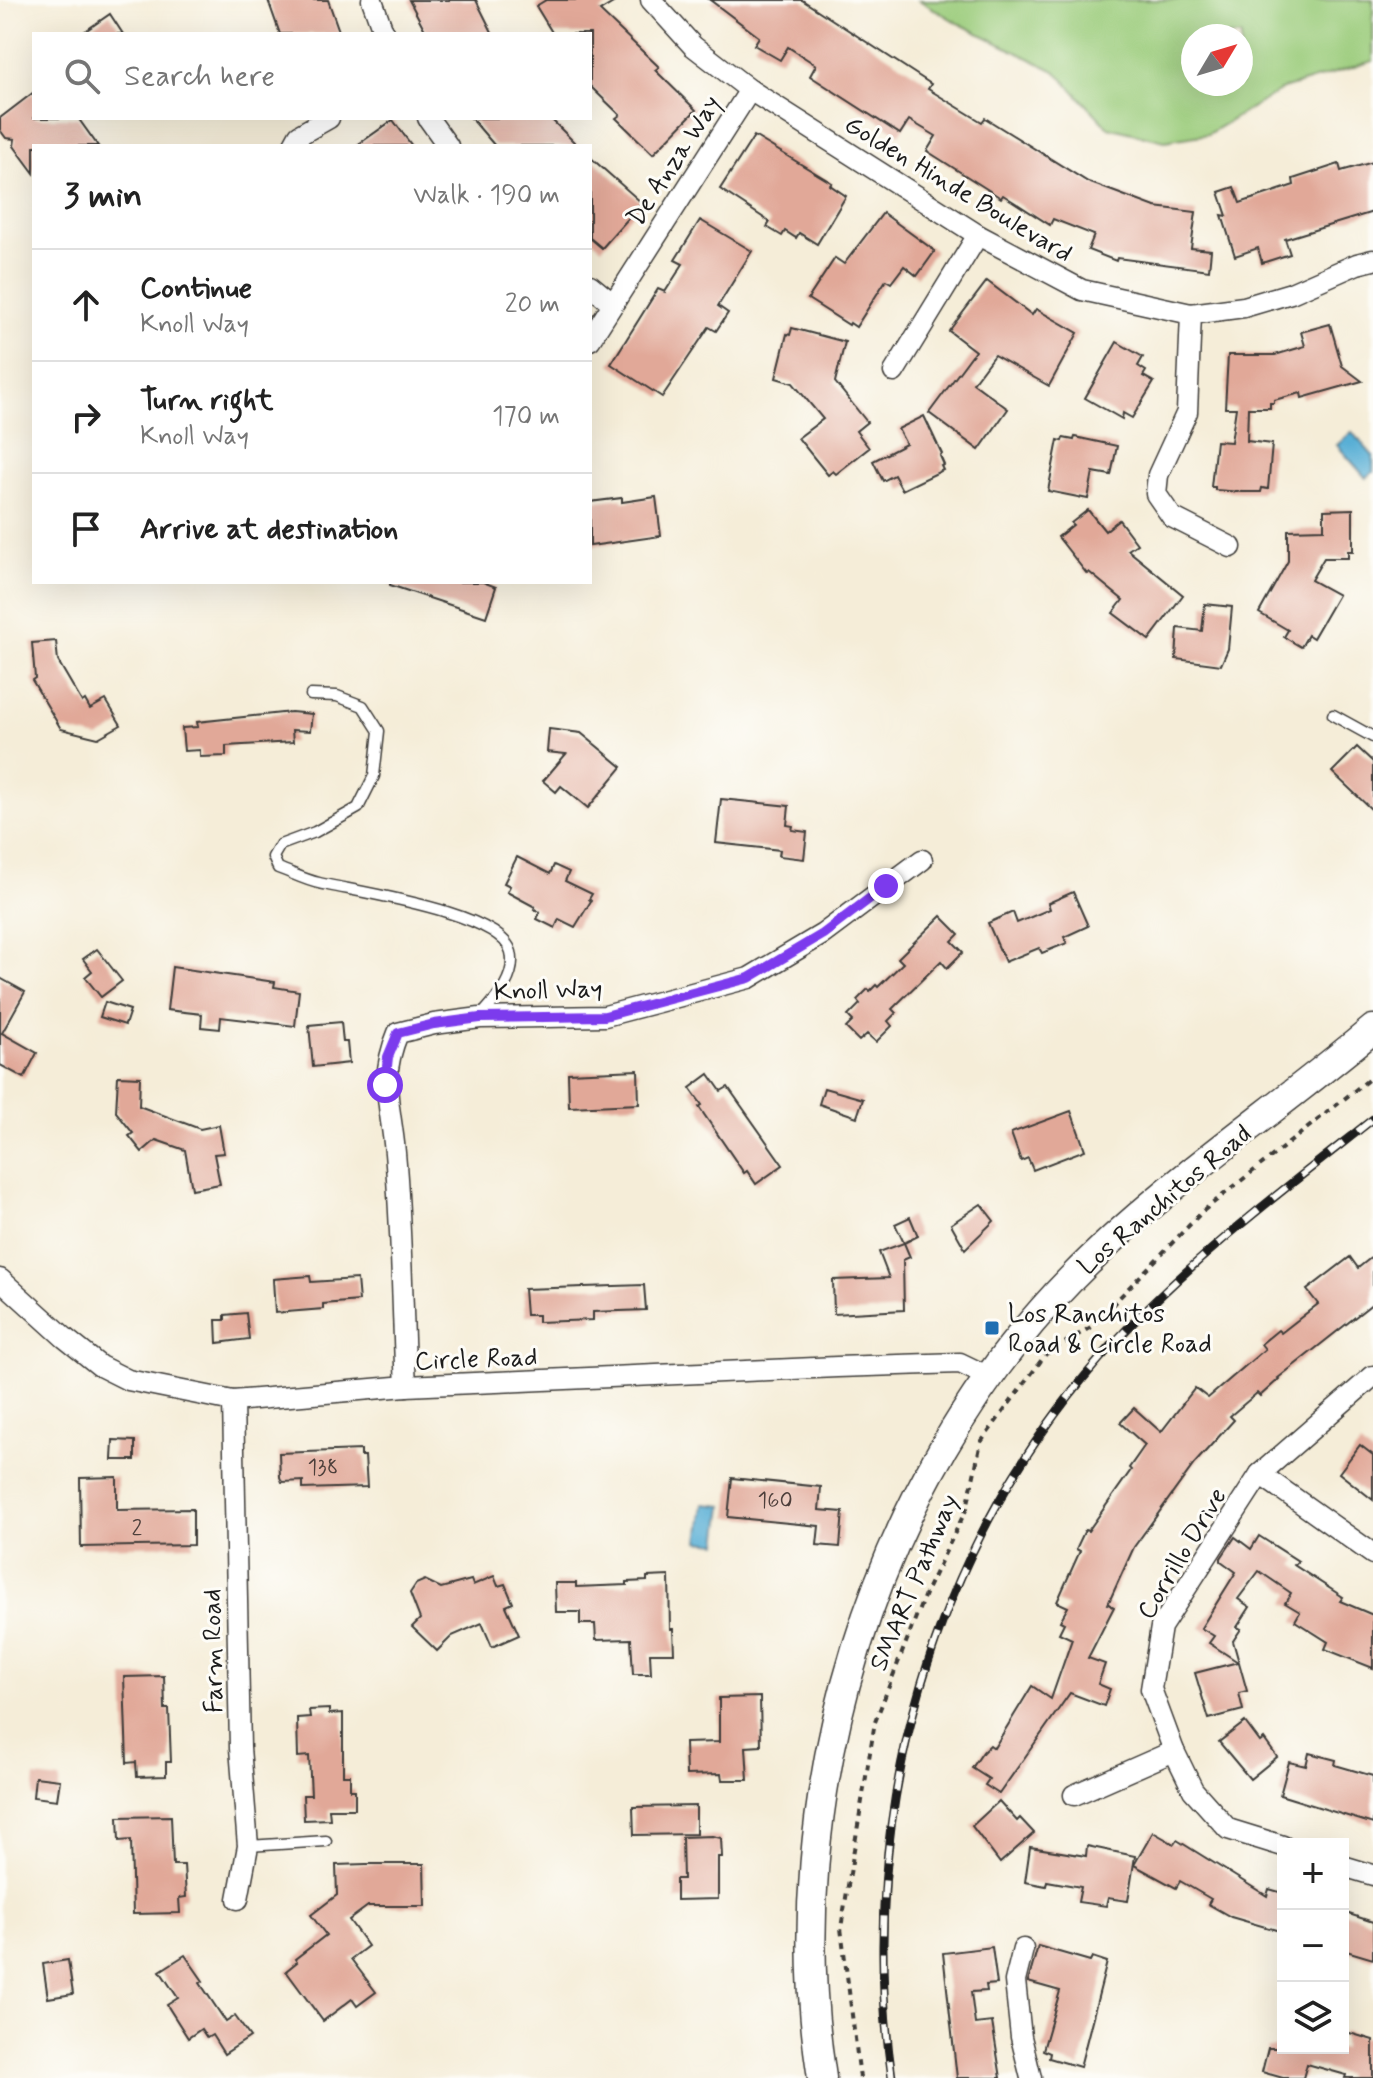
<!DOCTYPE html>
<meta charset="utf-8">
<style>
body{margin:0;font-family:Mynerve,sans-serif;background:#f6f6f6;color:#222}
.controls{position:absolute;right:24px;bottom:24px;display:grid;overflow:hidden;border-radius:0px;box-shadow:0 8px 32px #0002}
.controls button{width:72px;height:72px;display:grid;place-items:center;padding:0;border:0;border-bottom:2px solid #e0e0e0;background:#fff;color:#222;font:40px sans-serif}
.compass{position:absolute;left:1181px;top:24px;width:72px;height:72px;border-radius:50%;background:#fff;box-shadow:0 8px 32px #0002;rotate:52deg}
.stop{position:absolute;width:24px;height:24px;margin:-18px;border:6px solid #7c3aed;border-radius:50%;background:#fff}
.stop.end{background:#7c3aed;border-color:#fff;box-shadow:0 2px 8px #0008}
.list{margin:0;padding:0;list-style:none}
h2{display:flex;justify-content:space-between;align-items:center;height:104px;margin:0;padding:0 32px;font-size:34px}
h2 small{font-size:26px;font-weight:400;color:#767676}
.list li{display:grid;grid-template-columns:52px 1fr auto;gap:24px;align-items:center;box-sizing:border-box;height:112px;padding:0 32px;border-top:2px solid #e0e0e0}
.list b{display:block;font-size:30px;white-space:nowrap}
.list p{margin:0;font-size:26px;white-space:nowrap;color:#767676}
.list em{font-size:26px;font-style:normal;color:#767676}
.icon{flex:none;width:44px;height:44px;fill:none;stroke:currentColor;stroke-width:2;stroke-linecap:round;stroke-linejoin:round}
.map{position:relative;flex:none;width:1373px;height:2078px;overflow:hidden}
.search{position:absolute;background:#fff;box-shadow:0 8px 32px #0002;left:32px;top:32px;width:560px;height:88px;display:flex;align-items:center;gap:20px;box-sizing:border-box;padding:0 28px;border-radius:0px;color:#767676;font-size:30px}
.panel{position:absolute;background:#fff;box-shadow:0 8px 32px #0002;left:32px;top:144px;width:560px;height:440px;border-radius:0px}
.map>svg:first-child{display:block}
</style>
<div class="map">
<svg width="1373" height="2078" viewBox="0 0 1373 2078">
<rect width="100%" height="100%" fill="#fdfcf7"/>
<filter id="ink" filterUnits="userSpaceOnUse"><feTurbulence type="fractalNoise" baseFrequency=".0125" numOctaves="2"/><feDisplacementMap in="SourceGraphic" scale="16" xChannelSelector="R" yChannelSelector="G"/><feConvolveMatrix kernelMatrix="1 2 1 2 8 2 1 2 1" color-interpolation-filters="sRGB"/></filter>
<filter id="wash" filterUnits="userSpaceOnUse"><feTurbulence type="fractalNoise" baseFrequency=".006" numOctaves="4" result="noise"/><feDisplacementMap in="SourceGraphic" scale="32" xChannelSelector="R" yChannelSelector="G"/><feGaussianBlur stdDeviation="1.8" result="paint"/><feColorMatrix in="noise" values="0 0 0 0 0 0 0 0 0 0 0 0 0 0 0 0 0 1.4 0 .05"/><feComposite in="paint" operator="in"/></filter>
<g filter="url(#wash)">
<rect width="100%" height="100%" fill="#f5edd8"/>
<path fill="#9bcc7b" stroke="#5c744c" stroke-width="2" fill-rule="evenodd" d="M919,0h454v61l-90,28 -75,45 -43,7 -57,-14 -53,-56 -97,-48zM1193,36h48v48h-48z"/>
<g fill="#59afd5" stroke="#3a6678" stroke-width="2">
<path d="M1352,432l21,24v16l-7,6 -29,-33z"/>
<path d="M704,1504l19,2 -5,37 -19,-2z"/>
</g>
<g id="blocks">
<g fill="#e1a898">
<path d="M268,0h60l12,34h-60z"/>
<path d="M409,0h67l17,34h-66z"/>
<path d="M546,0h72l-18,11 59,56 -4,3 41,40 -43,44 -37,-36 4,-3 -30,-29v-52h-37l-17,-28z"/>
<path d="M710,0h92l129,84 -3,5 54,33 3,-4 103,64 67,25 41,5 -5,36 20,2 -2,20 -92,-12 -1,3 -28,-11 6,-15 -41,-16 -3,6 -47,-30 -2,3 -74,-47 9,-15 -27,-16 -9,14 -90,-58 6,-11 -28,-18 -8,13 -26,-15 5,-8z"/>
<path d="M110,14l13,20h-42z"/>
<path d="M34,92v26h44l20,28h-64v27l-20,-27 1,-7 -9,-1 -6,-8v-12z"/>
<path d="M471,118h79l28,28h-83z"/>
<path d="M393,120l19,26h-56z"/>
<path d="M754,136l78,47 -2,2 16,11 -29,48 -18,-11 -3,5 -11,-7 -3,5 -15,-9 3,-5 -50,-33z"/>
<path d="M590,157l52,46 -40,45 -12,-10z"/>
<path d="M1373,162v50l-88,27 5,15 -28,9 -4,-15 -23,8 -13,-41 5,1 -8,-24 15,-5 6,16 54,-18 -1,-6 46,-15 2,7z"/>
<path d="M883,213l52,38 -18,25 -13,-10 -13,17 -5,-3 -30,47 -6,-4 -1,2 -41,-26 27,-41 9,6z"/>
<path d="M700,220l52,31 -34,55 10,7 -12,18 -7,-4 -47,70 -51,-33 47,-75 7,3 18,-28 -8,-4z"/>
<path d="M987,281l45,34 4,-6 42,24 -29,53 -55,-31 -21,28 35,26 -29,41 -50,-37 46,-62 -26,-20z"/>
<path d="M1330,324l12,42 20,15 -60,17 -1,-5 -27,7v3h-4v5h-22l-1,33 25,3 -4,45 -6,-1 -1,4h-19l-27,-2v-3h-4l5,-46 15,1 5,-34h-11l3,-53h47l30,-9 -4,-14z"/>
<path d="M792,328l53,14 -10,40 32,40 -11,9 13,17 -33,26 -3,-3 -5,4 -30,-37 25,-19 -30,-36 -17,-5 11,-44 3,1z"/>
<path d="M1117,342l26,15 -5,9 8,5 -3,5 11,6 -22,36 -9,-5 -1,6 -37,-21z"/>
<path d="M924,416l18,38 -2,2 4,9 -3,1 2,4 -41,20 -8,-15 -11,6 -10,-20 33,-17 -8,-15z"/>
<path d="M1075,437l42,9 -6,29 -18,-3 -5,27 -40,-8 10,-51 4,1 1,-3 11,2z"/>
<path d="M656,497l5,39 -71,10v-44l32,-4v4z"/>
<path d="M1353,509v42h-5v7h-24l-13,22 27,15 -25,43 -5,-3 -7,12 -17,-10 4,-7 -29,-17 29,-52v-31l36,-1v-19z"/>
<path d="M1088,510l17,21 14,-11 18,24 -9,6 55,45 -34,45 -36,-27 10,-13 -34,-28 -2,2 -29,-37 15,-12 -2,-2z"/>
<path d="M390,582h93l13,5 -10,30 -96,-32z"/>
<path d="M1205,604l27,3 -4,42 -7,16 -45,-6 2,-31 24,3z"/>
<path d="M56,641l2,20 24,41 3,-2 5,9 16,-9 15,25 -23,13 -37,-9 -29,-49 3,-2 -3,-35z"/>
<path d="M291,712l21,2 -2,17 -18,-1 1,12 -67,4v10l-26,1v-7l-16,1 -2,-23 16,-1 -1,-5z"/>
<path d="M549,729l32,4 41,34 -34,41 -27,-22 -5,6 -13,-11 23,-27 -19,-2z"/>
<path d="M1357,747l16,15v49l-41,-39z"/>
<path d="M721,799l68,7 -2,19 6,1 -1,4 15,2 -3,27 -25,-3 1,-6 -64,-7z"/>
<path d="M517,857l33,17 4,-9 15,7 -4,9 27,13 -3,5 2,2 -16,26 -16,-8 -4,9 -18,-9 3,-7 -6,-3 1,-2 -28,-15 3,-6 -6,-3z"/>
<path d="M1073,892l15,34 -24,11 3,6 -25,10 -3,-5 -34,14 -17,-39 25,-11 4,11 33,-14 -2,-6z"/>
<path d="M941,916l18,18 -7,7 11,11 -16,16 -6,-7 -49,48 4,4 -8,8 4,5 -16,16 -9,-8 -8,7 -13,-13 7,-7 -5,-5 12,-12 -3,-4 11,-11 2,2 6,-6 2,2 25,-24 -5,-5z"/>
<path d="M97,949l25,32 -21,16 -16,-20 7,-6 -9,-12z"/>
<path d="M172,967l103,15 -1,5 25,4 -4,35 -74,-9 -1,12 -19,-2 1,-13 -35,-4z"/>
<path d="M0,978l25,14 -23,41 35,20 -13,25 -24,-13z"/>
<path d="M105,1002l25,8 -5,15 -25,-8z"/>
<path d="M341,1022l2,20h4l2,21 -36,4 -4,-42z"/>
<path d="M638,1070l1,34 -70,3 -1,-34z"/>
<path d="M709,1074l12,17 7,-4 55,78 -27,19 -9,-13 -3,2 -45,-66 3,-2 -12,-17z"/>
<path d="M118,1076l22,1 -1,29 61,23 19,-4 5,28 -10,1 6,30 -28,5 -7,-39 -29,-10 -14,12 -13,-16 4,-3 -17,-21z"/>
<path d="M824,1088l39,11 -6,18 -38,-13z"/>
<path d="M1071,1111l14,39 -52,20 -5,-12 -7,3 -10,-28z"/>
<path d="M981,1204l13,17 -29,28 -14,-25z"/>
<path d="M910,1217l8,19 -14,7 6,14 -7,3 1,50 -70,4 -1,-34 56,-2 -10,-26 25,-9 -9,-19z"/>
<path d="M1373,1256v47l-95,75 1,1 -19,17 -3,-3 -27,23 4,4 -40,44 -60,83 -26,57 6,3 -26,51 17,6 -7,20 12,5 -6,17 -34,-13 -71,101 -14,-9 4,-6 -17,-11 11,-16 7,-7 4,3 38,-62 19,13 21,-60 -13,-6 5,-10 -4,-2 8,-14 -11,-5 23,-51 -4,-2 9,-19 3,1 43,-61 -2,-2 16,-23 -25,-22 14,-15 27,24 34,-44 13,10 57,-49 -4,-5 17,-14 3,3 37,-29 -11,-14 43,-33 8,11z"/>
<path d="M310,1276l1,6 46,-3 2,22 -36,3v5l-48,4 -2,-34z"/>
<path d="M644,1285l2,25 -53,2v8l-55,2v-7h-12l-2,-26z"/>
<path d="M246,1313l3,26 -32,4 -1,-23h9v-5z"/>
<path d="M113,1440l22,1v19h-23z"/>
<path d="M1360,1445l13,10v45l-34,-27z"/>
<path d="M361,1450v6h4l2,31 -64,2v-8l-21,1 -2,-5 -1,-24z"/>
<path d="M117,1477v33l76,-1v36l-112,2 -1,-69z"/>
<path d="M732,1478l89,9 -2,23 24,2 -3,35 -23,-2 2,-19 -91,-9z"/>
<path d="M1259,1536l39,25 -4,4 49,32 -3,4 33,14v53l-48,-19 3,-7 -33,-21 5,-9 -15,-9 6,-10 -32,-22 -21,28 12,8 -13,20 4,2 -8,12 14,50 -8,2 4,17 -34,9 -14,-46 43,-11 -29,-19 5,-7 -13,-8 35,-56 -15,-11v-3l14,-21 16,12z"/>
<path d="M494,1576l4,10 7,-2 8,19 -7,3 13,29 -27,12 -10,-24 -30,13 -15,15 -25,-24 8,-8 -10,-26 6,-9 9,-4 16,8 30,-8 2,5z"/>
<path d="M669,1576l1,53h3l1,24h-24l1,21h-18l-2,-35 -35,1 -1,-16h-15v-12h-24l-1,-29h21v4l51,-2v-3l20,-1v-4z"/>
<path d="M164,1676l1,33h4l2,53h-5v14l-29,1 -1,-15 -9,1 -3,-86z"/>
<path d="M760,1697l1,49 -15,1 2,33h-26l-1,-6 -35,1 -1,-32 34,-1v-44z"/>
<path d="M329,1709v5l14,-1v62h7v15h5v19h-26l1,10 -26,1 -1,-25h8l-2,-39 -11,1 -1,-39 13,-1 -1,-7z"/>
<path d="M1245,1722l15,20 4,-3 13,18 -27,22 -31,-37z"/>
<path d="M1309,1753l27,7 -1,5 38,11v48l-93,-29 9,-33 17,4z"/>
<path d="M35,1777l25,3 -3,20 -24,-3z"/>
<path d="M999,1801l18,20 3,-3 14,15 -34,30 -28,-37z"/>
<path d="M696,1806v28l-62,1 -1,-28z"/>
<path d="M171,1816l2,49h11l2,32 -7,1 1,15 -47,1 -2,-74 -12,1 -1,-24z"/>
<path d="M1153,1832l21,12 3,-4 90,56 2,-7 14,4v39l-52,-15 -23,-13 3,-5 -31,-18 -4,7 -42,-23z"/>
<path d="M712,1836l9,2 1,19h-4v42l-42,1v-21h7l-1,-42z"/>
<path d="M1087,1846l48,10 -7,45 -20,-3 -2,8 -28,-4 3,-15 -34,-6 -1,5 -21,-4 5,-35 56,9z"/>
<path d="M366,1864h58l1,42h-57l-19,14 19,26 -17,13 25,33 -19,14 -5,-7 -29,22 -37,-50 11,-9 -2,-3 31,-24 -15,-20 26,-20 -1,-30z"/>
<path d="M1343,1912l30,10v37l-30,-9z"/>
<path d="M1038,1946l52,15 2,-4 15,5 -27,105 -31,-9 1,-5 -7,-3 17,-59 -32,-9z"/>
<path d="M992,1947l5,37 -11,1 1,6 -16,1 4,32 17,-2 9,56h-44l-14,-125z"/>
<path d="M185,1955l18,26 -3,2 26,39 9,-6 15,21 -26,17 -12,-19 -5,3 -6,-9 -13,9 -21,-33 11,-7 -18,-27z"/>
<path d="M68,1960l5,34 -25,4 -5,-34z"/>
<path d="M1343,2031l30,9v38h-28l1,-3 -39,-11 -4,14h-20l-21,-6 6,-24h75z"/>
</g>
</g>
</g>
<g filter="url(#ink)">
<use href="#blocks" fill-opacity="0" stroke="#3d3b38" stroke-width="2"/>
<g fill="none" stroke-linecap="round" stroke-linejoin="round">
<defs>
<g id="lane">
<path d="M311,695l26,1 26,10 16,25 -5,45 -16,32 -43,24 -35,13 -7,12 5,11c14,5 27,12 41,15 38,9 182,29 192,69 6,25 -15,47 -30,64"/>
<path d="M1333,715l40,22"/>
<path d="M248,1846l78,-5"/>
</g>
<g id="street">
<path d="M372,0l12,34"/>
<path d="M651,0l42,46 57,44 228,145 104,55 109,24 53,-7 47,-14 66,-29 16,-4"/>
<path d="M428,118l20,28"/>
<path d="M293,146l6,-11 30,-17"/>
<path d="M590,285l22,18"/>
<path d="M1191,314l-4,98 -29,63 -2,19 16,23 59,30"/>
<path d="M590,340l160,-250"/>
<path d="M894,372l84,-137"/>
<path d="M0,1279l65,59 35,28 28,14 105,21 173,-15 431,-19 123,-4 29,14"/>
<path d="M406,1386c-4,-77 -4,-156 -11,-233 -4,-48 -17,-72 3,-120l36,-9 46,-6 125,-2 144,-38 74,-44 99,-74"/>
<path d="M233,1401l7,347 8,98 -10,53"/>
<path d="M1260,1474l113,80"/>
<path d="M1074,1795l100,-44"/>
<path d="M1283,1846l-55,-17 -35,-39 -19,-39 -23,-62 10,-62 99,-153 113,-98"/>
<path d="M1343,1866l30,9"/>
<path d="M1023,1949l-8,32 6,56 10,41"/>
</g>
<path id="secondary" d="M822,2078c-44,-279 51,-597 249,-799 92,-94 202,-166 302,-250"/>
</defs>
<use href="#lane" stroke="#3d3b38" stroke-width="13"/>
<use href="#street" stroke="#3d3b38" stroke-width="23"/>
<use href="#secondary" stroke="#3d3b38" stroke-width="31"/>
<path stroke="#3d3b38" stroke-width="4" stroke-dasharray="6 6" stroke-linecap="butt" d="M860,2078l-19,-150 34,-206 50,-128 42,-86 14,-66 65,-88 45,-27 112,-116 170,-135"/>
<use href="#lane" stroke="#fff" stroke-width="10"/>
<use href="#street" stroke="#fff" stroke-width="20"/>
<use href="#secondary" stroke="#fff" stroke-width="28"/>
<defs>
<path id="rail" d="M892,2078c-37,-263 40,-537 221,-734 77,-84 170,-154 260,-225"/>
</defs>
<use href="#rail" stroke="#1c1c1c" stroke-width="9"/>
<use href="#rail" stroke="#fdfcf7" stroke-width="6" stroke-dasharray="18" stroke-linecap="butt"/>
</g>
</g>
<g fill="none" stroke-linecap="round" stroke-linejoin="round" filter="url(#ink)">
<path stroke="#7c3aed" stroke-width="10" d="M385,1085l3,-28 10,-24 36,-9 46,-6 125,-2 144,-38 74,-44 63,-48"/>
</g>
<rect fill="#1f6fb2" stroke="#fdfcf7" stroke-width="3" x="984" y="1320" width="16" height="16" rx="4"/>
<g text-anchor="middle" stroke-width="6" stroke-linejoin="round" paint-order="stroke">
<g font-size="22" fill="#4d3f3b">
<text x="323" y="1474">138</text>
<text x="775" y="1507">160</text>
<text x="137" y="1535">2</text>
</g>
<g font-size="26" fill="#1c1c1c" stroke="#fdfcf7">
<text transform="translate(673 160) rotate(-57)" y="9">De Anza Way</text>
<text transform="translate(959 188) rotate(31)" y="9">Golden Hinde Boulevard</text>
<text transform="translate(548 989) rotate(-2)" y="9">Knoll Way</text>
<text transform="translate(1164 1199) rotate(-40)" y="9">Los Ranchitos Road</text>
<text transform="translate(476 1358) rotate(-2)" y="9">Circle Road</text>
<text transform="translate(1181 1553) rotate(-59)" y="9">Corrillo Drive</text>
<text transform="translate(913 1582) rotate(-67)" y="9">SMART Pathway</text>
<text transform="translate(212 1651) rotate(-91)" y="9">Farm Road</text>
</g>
<g font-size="26" fill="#1c1c1c" stroke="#fdfcf7" text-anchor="start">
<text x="1008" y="1322">Los Ranchitos<tspan x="1008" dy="30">Road &amp; Circle Road</tspan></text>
</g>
</g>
</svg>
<div class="controls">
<button>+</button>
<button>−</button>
<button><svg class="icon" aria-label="layers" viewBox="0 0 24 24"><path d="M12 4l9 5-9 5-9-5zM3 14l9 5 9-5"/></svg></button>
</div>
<svg class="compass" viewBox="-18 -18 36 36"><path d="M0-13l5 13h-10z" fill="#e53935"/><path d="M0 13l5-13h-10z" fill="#767676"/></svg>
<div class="stop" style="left:385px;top:1085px"></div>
<div class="stop end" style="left:886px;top:886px"></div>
<div class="search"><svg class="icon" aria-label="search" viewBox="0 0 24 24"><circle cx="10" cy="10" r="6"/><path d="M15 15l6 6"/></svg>Search here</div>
<section class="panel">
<h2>3 min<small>Walk · 190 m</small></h2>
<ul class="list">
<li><svg class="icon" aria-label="ahead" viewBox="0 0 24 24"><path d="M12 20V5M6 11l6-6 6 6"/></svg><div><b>Continue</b><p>Knoll Way</p></div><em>20 m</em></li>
<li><svg class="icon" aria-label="right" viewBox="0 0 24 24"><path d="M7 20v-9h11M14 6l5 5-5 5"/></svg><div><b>Turn right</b><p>Knoll Way</p></div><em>170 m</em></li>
<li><svg class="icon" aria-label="arrive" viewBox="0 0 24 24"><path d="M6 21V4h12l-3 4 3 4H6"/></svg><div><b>Arrive at destination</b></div></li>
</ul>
</section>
</div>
